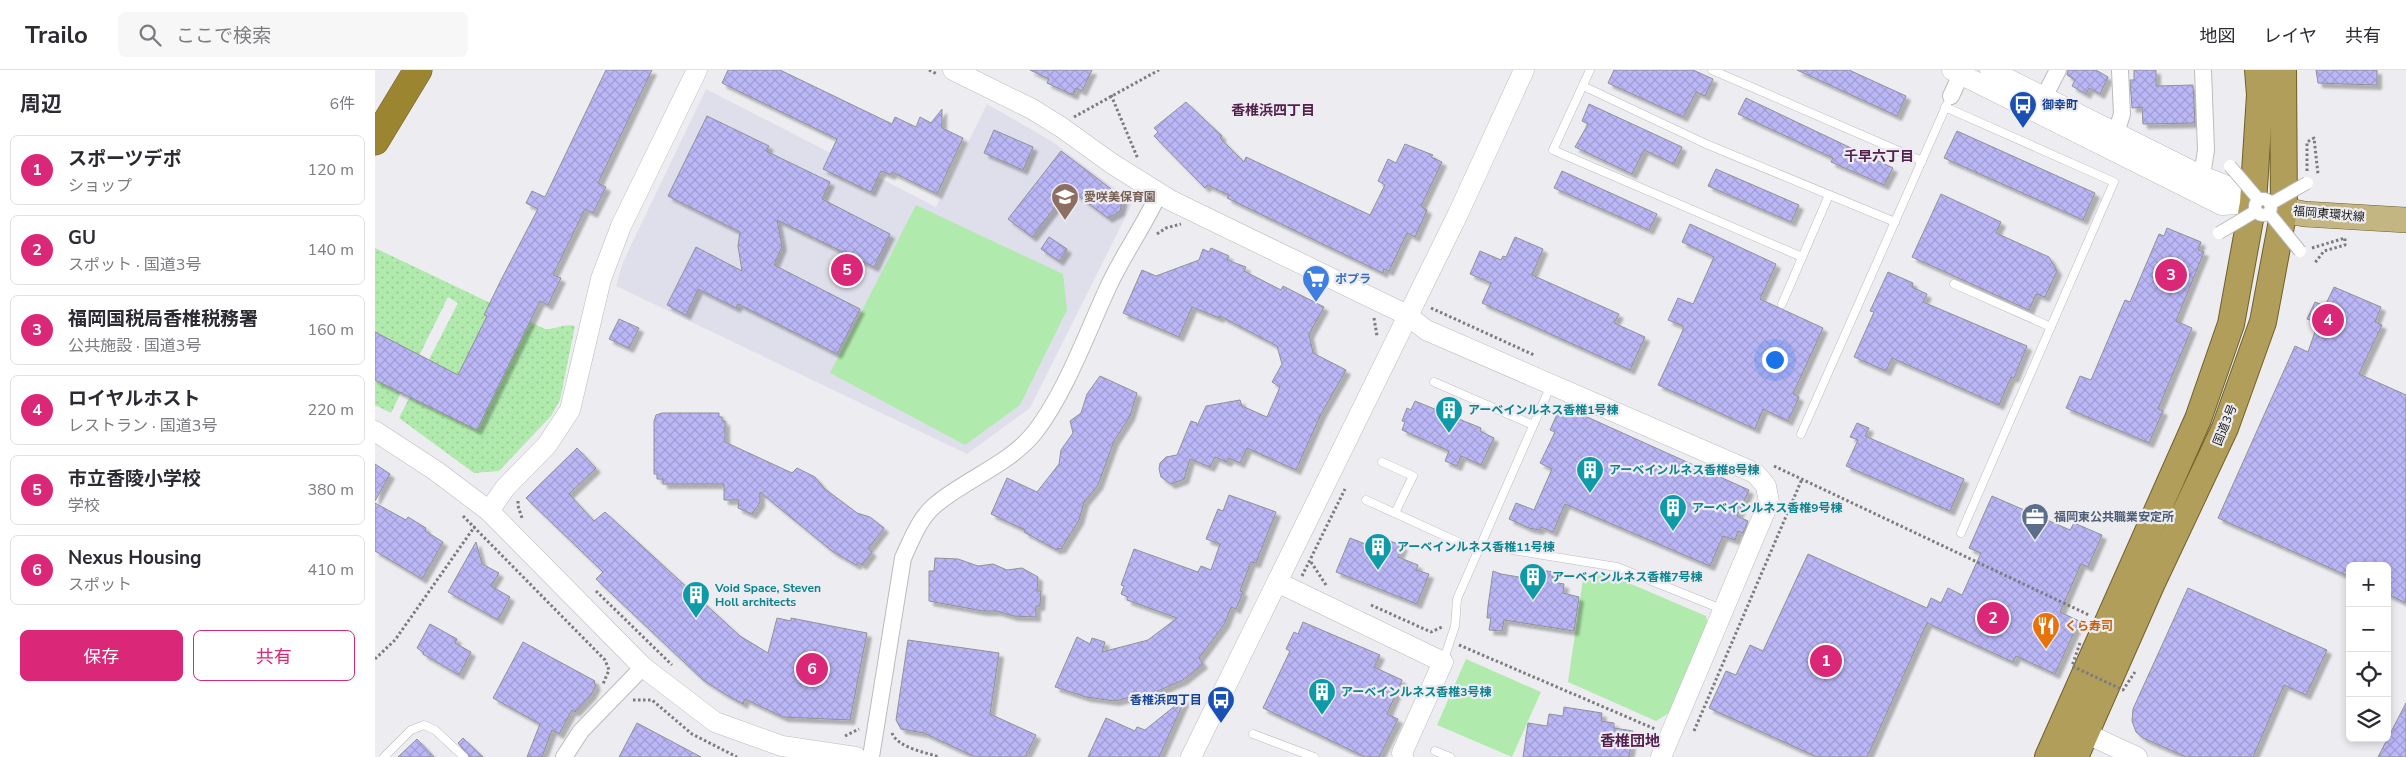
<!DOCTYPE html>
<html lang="ja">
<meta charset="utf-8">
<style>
body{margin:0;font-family:"Nunito Sans","Noto Sans JP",sans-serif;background:#f7f7f7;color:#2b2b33}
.controls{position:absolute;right:15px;bottom:15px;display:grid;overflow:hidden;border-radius:8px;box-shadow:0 2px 8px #0003}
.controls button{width:45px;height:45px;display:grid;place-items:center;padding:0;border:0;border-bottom:1px solid #e1e1e2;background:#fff;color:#2b2b33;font:25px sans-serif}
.you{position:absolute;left:1399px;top:289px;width:18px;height:18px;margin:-12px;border:4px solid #fff;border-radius:50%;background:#1a73e8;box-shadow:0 0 0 8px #1a73e833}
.badge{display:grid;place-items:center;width:32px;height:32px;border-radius:50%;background:#db2777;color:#fff;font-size:16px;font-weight:700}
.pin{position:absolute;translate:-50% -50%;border:2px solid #fff;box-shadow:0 1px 5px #0006}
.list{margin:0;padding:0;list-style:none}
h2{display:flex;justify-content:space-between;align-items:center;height:65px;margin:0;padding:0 20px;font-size:21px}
h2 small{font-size:16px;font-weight:400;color:#7c7c81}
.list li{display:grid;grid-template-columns:32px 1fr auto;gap:15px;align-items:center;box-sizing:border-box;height:70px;margin:0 10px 10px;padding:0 10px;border:1px solid #e1e1e2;border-radius:8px}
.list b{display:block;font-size:19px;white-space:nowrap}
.list p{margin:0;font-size:16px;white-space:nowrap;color:#7c7c81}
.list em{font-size:16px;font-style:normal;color:#7c7c81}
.actions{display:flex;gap:10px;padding:15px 20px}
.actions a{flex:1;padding:11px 0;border:1px solid #db2777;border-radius:8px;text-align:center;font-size:18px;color:#db2777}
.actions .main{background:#db2777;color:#fff}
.icon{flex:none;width:28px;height:28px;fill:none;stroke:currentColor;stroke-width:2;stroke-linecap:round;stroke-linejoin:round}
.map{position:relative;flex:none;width:2031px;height:687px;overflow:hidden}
header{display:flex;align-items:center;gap:30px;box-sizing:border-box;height:70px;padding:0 25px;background:#fff;border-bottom:1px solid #e1e1e2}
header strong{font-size:24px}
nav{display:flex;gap:28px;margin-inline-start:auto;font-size:18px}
.search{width:350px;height:45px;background:#f7f7f7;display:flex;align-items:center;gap:12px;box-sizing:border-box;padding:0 18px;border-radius:8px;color:#7c7c81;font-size:19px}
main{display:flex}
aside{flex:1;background:#fff}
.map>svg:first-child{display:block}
</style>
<header>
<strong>Trailo</strong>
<div class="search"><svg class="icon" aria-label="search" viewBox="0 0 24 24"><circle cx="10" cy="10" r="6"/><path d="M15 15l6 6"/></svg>ここで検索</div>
<nav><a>地図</a><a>レイヤ</a><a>共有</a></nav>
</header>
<main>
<aside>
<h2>周辺<small>6件</small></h2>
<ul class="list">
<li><span class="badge">1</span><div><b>スポーツデポ</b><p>ショップ</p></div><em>120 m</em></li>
<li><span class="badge">2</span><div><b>GU</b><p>スポット · 国道3号</p></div><em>140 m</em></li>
<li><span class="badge">3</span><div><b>福岡国税局香椎税務署</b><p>公共施設 · 国道3号</p></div><em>160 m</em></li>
<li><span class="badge">4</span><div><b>ロイヤルホスト</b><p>レストラン · 国道3号</p></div><em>220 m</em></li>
<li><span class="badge">5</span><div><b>市立香陵小学校</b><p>学校</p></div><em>380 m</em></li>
<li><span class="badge">6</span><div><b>Nexus Housing</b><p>スポット</p></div><em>410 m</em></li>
</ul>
<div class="actions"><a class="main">保存</a><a>共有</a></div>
</aside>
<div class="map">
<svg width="2031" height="687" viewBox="0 0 2031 687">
<defs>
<pattern id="grass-dots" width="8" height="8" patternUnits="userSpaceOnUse" patternTransform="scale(1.25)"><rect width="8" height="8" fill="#b1eaad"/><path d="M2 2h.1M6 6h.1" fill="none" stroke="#98c894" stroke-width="1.8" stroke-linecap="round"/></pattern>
<pattern id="building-cross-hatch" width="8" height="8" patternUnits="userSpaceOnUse" patternTransform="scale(1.25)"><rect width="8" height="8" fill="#bbb7f7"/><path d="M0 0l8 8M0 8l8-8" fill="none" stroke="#a09dd3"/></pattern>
<filter id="shadow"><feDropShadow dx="4.5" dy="4.5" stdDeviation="1" flood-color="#0004"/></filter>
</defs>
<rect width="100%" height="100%" fill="#ededf1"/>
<path fill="#dfdfeb" d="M331,19l230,118 51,-103 66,38 80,60 -103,206 -63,46 -351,-168 7,-24z"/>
<path fill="url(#grass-dots)" d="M0,178l170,81c12,0 19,-6 30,-3l-15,74 -9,16 -52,55 -25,2 -75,-55 59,-115 -10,-6 -57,116 -16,-8z"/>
<g fill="#b1eaad">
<path d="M541,135l147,69 4,36 -47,95 -55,40 -135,-72z"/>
<path d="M1209,502l33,6 89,38 2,11 -39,86 -13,8 -88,-39z"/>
<path d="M1091,589l75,33 -29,65 -75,-32z"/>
</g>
<g fill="url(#building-cross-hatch)" stroke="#919195" filter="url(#shadow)">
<path d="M231,0h46l-54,113 8,4 -13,26 -8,-4 -32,66 8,3 -13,27 -8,-4 -63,129 -102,-50v-48l83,43 29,-59 -3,-1 17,-35 37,-71 -12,-6 6,-12 13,6z"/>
<path d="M353,0h52l112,54 3,-7 21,10 4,-10 11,6 11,-14v19l21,10 -26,56 -45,-22 -1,3 -10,-4 -10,21 -48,-23 14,-30 -115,-56z"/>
<path d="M655,0h62l-10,21 -6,-3 -3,7 -26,-12 2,-4z"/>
<path d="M1239,0h79l20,9 -8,17 -9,-4 -13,25 -75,-34z"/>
<path d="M1422,0h52l57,26 -9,20z"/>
<path d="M1693,0h28l12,7 -8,17 -11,-6 -3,6 -14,-8 3,-6 -8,-5z"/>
<path d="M1759,0h22v16l37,-1 2,38 -52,1 -1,-17 -10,1 -2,-28h4z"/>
<path d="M1941,0h61v15l-59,-2z"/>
<path d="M1371,28l147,70 -9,17 -53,-23 2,-4 -95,-44z"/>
<path d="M811,32l36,34 -2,2 24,24 2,-5 124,58 15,-30 -7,-4 10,-22 8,4 9,-19 28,11 -2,2 11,5 -21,44 6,4 -12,27 -8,-4 -18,38 -5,-2 -1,4 -156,-75 2,-3 -22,-10 -2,3 -51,-52 4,-4 -4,-4z"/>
<path d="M1214,34l93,43 -8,17 -30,-14 -12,24 -57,-27 13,-23 -6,-3z"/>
<path d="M332,46l62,30 -3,5 64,31 -8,17 68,35 -16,33 -97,-47 5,26 -8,19 86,44 -23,45 -99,-50 -2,4 -38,-19 -12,26 -19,-10 29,-58 46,24 -4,-25 2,-14 -72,-36z"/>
<path d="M619,60l39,17 -10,23 -39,-17z"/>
<path d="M1582,61l138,62 -12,27 -139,-62z"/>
<path d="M686,81l62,47 -3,13 -12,7 -39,-29 -37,48 -24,-18z"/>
<path d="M1341,99l83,36 -8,17 -83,-36z"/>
<path d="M1187,101l95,43 -8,16 -95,-42z"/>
<path d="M1566,124l60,28 -5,11 53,24 8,14 -12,26 -9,-3 -7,16 -117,-53z"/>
<path d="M1315,154l86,40 -16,35 63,29 -30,66 6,3 -11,24 -25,-12 -8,20 -97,-44 25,-55v-4l-15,-6 10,-22 15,6 21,-47 -32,-15z"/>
<path d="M1792,158l34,14 -3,8 6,2 -28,69 16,7 -34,81 5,2 -14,32 -83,-35 14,-32 11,4 34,-80 5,2 29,-68 5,2z"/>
<path d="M674,167l18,12 -8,12 -18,-12z"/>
<path d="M1140,167l28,12 -11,26 87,39 -5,9 31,14 -15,33 -148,-67 9,-20 -21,-9 10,-23 21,9 2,-4 3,1z"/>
<path d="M836,178l18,8 -2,4 19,7 -2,4 37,19 2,-4 41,21 -15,27 4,19 33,17 -25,44 -25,56 -49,-22 -7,15 -11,-5 -2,4 -12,-5 -5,10 -20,-8 -6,20 -13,5 -10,-7 -2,-8 1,-6 6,-6 11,-2 14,-34 6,2v3l9,-20 34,-6 2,6 25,11 13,-30 -8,-5 10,-18 -5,-18 -57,-30 -1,2 -27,-11 -13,30 -56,-24 19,-43 14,6 43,-16 4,-11 6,3z"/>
<path d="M1513,202l25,11 -1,4 15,7 -4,8 104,44 -13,32 -3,-1 -12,28 -107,-47 -6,13 -32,-14 20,-45 -4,-1z"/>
<path d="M1959,217l47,20 -6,15 7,3 -23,49 47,21v208l-19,-9v-28h-37v11l-132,-59 77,-172 13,6 10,-29 -11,-4 8,-17 10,4z"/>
<path d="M244,249l20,9 -10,20 -20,-9z"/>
<path d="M725,306l37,17 -7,23 -16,25 -16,44 -14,17 -5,18 -18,29 -3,-1 -1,2 -33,-18 1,-2 -34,-16 16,-36 30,14 22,-28 2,-14 12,-17 -3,-12 11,-8 6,-19z"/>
<path d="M1040,331l66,27 -1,3 14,7 -13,27 -20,-9 -4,10 -12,-5 4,-10 -47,-21 3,-8 -3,-1 5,-13 4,2z"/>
<path d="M1190,337l184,83 -12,26 11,5 -5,12 -5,-2 -3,9 -12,-4 -13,30 -145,-62 -12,28 -12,-5 -2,3 -10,-2 -20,-9 7,-16 18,7 18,-41 -12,-6 15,-31 -5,-2 8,-18 4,1z"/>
<path d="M287,343h57v4h3v4h3v21l67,31 5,-5 18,9 10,12 32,24 13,4 14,11 -16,21 4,3 -10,13 -4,-3 -2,3 -24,-14 -72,-59v11l-8,11 -14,-6 1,-8h-15v-16h-61v-5h-6v-5h-3v-53l2,-6z"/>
<path d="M1482,353l12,5 -4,8 99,43 -14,32 -104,-45 12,-26 -8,-3z"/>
<path d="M202,378l19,20 -27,26 25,27 11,-9 135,124 28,17 9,-35 14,3v-3l76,15 -17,87 -67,-3 -38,-18 -2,5 -18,-10 -22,-14 -107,-101 7,-7 -77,-74z"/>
<path d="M0,394l15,10 -15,27z"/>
<path d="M854,425l47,17 -20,51 -5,-1 -11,29 3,1 -7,17 -5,-2 -6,16 -26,35 4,6 -20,16 -46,20 -2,-4 -20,5 -29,-4 -31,-10 22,-50 13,7 2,-6 13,4 -3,10 46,-12 29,-22 -50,-18 1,-3 -7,-3 3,-8 -3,-1 13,-36 64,23 3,-6 10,4 9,-26 -14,-5 12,-30 5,2z"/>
<path d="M1617,426l78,34 4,-7 28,12 -14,32 -7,-3 -21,48 19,9 -24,53 -39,-18 -3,6 -86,-39 -60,134h-50l-108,-49 17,-37 10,4 14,-30 13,6 45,-97 119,54 4,-10 10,5 7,-15 14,7 19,-42 -12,-5z"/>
<path d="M0,433l31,17 2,-3 18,11 -1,3 18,11 -21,37 -47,-28z"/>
<path d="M975,468l31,12 4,-11 18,7 -5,11 20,8 -2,5 13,4 -12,30 -81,-32z"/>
<path d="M101,472l6,22 17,9 -8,13 19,11 -12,23 -50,-28z"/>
<path d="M560,488l23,1 20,7 15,-2 14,6 15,-2 16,9 -1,14h4l-1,15h-4v11l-23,-1 -16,-5h-14l-54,-10v-30h5z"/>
<path d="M1152,498l26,4 -1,10 12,2 -1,9 16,4 -5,34 -70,-11 -2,11 -13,-1 2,-12h-4l1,-12 5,-35 8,3 24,4z"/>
<path d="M1813,518l139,62 -21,45 -22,-10 -31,72h-67l-43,-19 -7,-6 -4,-11 1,-12z"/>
<path d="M928,552l77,33 -6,12 28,13 -15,34 11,5 -19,38h-14l-102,-49 27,-57 -4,-2 8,-17 4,2z"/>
<path d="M55,554l27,15 -2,4 16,9 -12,23 -36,-21 1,-1 -7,-5z"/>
<path d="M533,570l91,13 -9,61 46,21 -11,22h-50l-51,-24 -23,-4 -5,-9z"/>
<path d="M148,572l72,39 -1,3 2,1 -5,10 -16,17 -3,-2 -13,24 -7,-4 -10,27h-15l13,-33 -47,-26z"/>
<path d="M811,627l-27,60h-71l18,-39 29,13 2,-4 8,3z"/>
<path d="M2031,633v54h-28z"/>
<path d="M1189,637l38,6 -1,8 13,2v5l19,3 -4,26h-106l5,-34 19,3 2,-12 14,2z"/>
<path d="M262,653l64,34h-82z"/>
<path d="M88,668l20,19h-14l-11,-14z"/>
<path d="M42,669l17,18h-36z"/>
</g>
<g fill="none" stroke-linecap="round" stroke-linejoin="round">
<defs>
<g id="service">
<path d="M1215,0l-37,80 249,107"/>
<path d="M1337,0l210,91"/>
<path d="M1208,16l123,58 189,78"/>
<path d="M1570,37l169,75 -153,351"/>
<path d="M1579,214l97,43"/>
<path d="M1407,234l47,-109"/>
<path d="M1059,312l99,43"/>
<path d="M1426,364l146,-330"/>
<path d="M1007,392l31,14 -18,37"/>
<path d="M991,430l112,51"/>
<path d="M1106,475l136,22 107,43"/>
<path d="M1068,592l12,-36 2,-27 94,-214"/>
<path d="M878,664l61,23"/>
<path d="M1060,681l15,6"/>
<path d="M9,687l27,-27 13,-5 11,5 29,27"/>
</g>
<g id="minor">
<path d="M1576,26l12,-26"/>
<path d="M1669,27l14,-27"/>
<path d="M1741,63l6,-19 -2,-44"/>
<path d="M1827,106l4,-26 -3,-80"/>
<path d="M189,687l17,-26 62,-64"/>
<path d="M496,687l32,-199c8,-17 16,-39 31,-52 31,-27 75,-41 101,-74 31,-40 53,-102 75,-149 15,-31 35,-59 49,-90"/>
</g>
<g id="tertiary">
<path d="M578,0l79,39 29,18 50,36 59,37 237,115 19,15 329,143 11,13 3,16 -108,255"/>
<path d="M1577,0l270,135 31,-2"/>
<path d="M1615,0l212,106 28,11 23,16"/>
<path d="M0,361l61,40 53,40 154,156 72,55 67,24 74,11"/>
<path d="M114,441l16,-23 42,-43 23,-35 31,-131 20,-53 76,-156"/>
<path d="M902,512l166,80 -41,91 1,4"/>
<path d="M1710,663l52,24"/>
<path d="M816,687l267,-543 66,-144"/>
</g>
<path id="primary" d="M1890,136l39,8 102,6"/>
<g id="trunk">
<path d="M1673,687l150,-338 33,-95 22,-121 7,-108 -2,-25"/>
<path d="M1700,687l76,-172 74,-157 38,-106 21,-112 -1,-140"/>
</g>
<path id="motorway" d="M0,71l43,-71"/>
</defs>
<use href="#service" stroke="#bbbbbf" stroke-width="9"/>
<use href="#minor" stroke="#bbbbbf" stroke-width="18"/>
<use href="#tertiary" stroke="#bbbbbf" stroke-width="21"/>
<use href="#primary" stroke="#6f602a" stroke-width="26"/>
<use href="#trunk" stroke="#6f602a" stroke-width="28"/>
<use href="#motorway" stroke="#6f602a" stroke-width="29"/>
<g stroke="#7c7c7e" stroke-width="3" stroke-dasharray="2.5 2.5" stroke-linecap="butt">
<path d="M554,0l8,4"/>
<path d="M736,25l27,64"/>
<path d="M699,47l85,-47"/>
<path d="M1932,101v-29l7,-4 4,36"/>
<path d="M782,164l9,-6 15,-4"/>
<path d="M1937,178l33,-10v7l-21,6 -10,13"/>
<path d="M1056,238l103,47"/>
<path d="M999,248l3,18"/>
<path d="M1399,396l315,149"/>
<path d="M143,431v5l4,12"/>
<path d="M88,446l142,144 4,10 -6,14"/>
<path d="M936,492l15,23"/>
<path d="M927,506l43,-87"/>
<path d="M221,521l76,74"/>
<path d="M996,535l60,27 11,-5"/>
<path d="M1084,575l196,84"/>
<path d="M0,589l20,-19 80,-114"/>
<path d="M258,630h19l40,34 45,23"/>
<path d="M1319,661l108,-252"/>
<path d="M517,663c6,15 33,19 47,24"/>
<path d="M470,666l14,-7"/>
</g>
<use href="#service" stroke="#fff" stroke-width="8"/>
<use href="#minor" stroke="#fff" stroke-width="16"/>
<use href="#tertiary" stroke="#fff" stroke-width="20"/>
<use href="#primary" stroke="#c4b683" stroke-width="25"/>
<use href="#trunk" stroke="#b09e5a" stroke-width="26"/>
<use href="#motorway" stroke="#9c8531" stroke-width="28"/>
<defs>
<g id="pedestrian-bridge">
<path d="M1855,96l29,34"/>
<circle cx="1888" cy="137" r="8"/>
<path d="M1895,134l37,-21"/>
<path d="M1894,143l31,38"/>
<path d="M1844,163l37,-22"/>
</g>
</defs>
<use href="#pedestrian-bridge" stroke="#bbbbbf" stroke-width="14" stroke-linecap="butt"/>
<path stroke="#7c7c7e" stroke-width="3" stroke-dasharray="2.5 2.5" stroke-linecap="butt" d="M1705,573l-8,23 51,24 12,-18"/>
<use href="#pedestrian-bridge" stroke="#fff" stroke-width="12"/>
</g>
<defs>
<symbol id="bus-pin" viewBox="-11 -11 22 30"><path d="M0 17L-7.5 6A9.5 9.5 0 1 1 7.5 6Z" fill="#1a4fb4" stroke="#ededf1"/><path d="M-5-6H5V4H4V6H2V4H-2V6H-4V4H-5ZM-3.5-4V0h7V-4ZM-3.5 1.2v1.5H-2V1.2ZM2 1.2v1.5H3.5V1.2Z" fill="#fff"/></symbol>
<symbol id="school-pin" viewBox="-11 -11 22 30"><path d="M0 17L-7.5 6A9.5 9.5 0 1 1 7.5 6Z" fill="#8d6e63" stroke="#ededf1"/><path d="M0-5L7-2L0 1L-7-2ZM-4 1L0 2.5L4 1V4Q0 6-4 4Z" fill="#fff"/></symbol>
<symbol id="supermarket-pin" viewBox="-11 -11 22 30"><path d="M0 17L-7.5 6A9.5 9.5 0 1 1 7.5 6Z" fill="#3f7fe0" stroke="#ededf1"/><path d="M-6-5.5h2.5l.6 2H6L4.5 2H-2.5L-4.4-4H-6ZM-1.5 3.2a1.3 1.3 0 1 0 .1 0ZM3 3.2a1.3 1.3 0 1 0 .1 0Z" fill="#fff"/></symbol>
<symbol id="building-pin" viewBox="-11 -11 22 30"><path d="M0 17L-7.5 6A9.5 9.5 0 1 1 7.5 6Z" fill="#0f9aa8" stroke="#ededf1"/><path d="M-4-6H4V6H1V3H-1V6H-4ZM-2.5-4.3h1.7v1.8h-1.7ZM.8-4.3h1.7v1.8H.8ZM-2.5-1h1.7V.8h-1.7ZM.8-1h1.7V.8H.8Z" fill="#fff"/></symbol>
<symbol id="office-pin" viewBox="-11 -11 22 30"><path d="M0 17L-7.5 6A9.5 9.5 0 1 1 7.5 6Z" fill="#5c6f8a" stroke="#ededf1"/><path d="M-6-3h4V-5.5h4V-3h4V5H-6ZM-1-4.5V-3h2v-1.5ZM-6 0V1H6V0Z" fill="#fff"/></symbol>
<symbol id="restaurant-pin" viewBox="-11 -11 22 30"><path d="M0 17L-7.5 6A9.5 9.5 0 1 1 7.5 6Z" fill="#e8710a" stroke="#ededf1"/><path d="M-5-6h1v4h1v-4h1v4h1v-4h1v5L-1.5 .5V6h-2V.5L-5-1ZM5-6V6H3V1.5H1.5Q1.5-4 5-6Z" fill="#fff"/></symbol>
</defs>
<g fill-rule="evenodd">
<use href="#bus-pin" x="1632" y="19" width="32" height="43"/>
<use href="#school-pin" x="674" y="111" width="32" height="43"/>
<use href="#supermarket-pin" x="925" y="193" width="32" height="43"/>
<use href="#building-pin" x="1058" y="324" width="32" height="43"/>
<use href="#building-pin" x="1199" y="384" width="32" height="43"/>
<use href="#building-pin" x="1282" y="422" width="32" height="43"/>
<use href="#office-pin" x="1644" y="431" width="32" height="43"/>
<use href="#building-pin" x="987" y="461" width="32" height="43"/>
<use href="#building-pin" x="1142" y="491" width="32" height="43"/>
<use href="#building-pin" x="305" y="509" width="32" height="43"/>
<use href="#restaurant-pin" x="1655" y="540" width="32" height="43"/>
<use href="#building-pin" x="931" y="606" width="32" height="43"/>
<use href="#bus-pin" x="830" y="614" width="32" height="43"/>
</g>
<g text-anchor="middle" stroke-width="4.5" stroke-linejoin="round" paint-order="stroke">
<g font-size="12" font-weight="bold" fill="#164399" stroke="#ededf1" text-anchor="start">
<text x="1667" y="39">御幸町</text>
<text x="827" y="634" text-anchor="end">香椎浜四丁目</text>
</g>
<g font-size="12" font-weight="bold" fill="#785e54" stroke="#ededf1" text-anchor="start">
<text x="709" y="131">愛咲美保育園</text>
</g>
<g font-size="12" fill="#1c1c1d" stroke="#ededf1">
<text transform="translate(1954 144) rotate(5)" y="4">福岡東環状線</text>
<text transform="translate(1850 355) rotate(-68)" y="4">国道3号</text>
</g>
<g font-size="12" font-weight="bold" fill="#366cbe" stroke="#ededf1" text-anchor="start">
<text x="960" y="213">ポプラ</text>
</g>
<g font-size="12" font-weight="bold" fill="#0d838f" stroke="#ededf1" text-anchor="start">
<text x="1093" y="344">アーベインルネス香椎1号棟</text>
<text x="1234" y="404">アーベインルネス香椎8号棟</text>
<text x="1317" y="442">アーベインルネス香椎9号棟</text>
<text x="1022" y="481">アーベインルネス香椎11号棟</text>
<text x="1177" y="511">アーベインルネス香椎7号棟</text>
<text x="340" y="522">Void Space, Steven<tspan x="340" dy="14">Holl architects</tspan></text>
<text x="966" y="626">アーベインルネス香椎3号棟</text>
</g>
<g font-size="12" font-weight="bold" fill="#4e5e75" stroke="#ededf1" text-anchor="start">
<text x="1679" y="451">福岡東公共職業安定所</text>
</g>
<g font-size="12" font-weight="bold" fill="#c56008" stroke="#ededf1" text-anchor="start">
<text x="1690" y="560">くら寿司</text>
</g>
<g font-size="14" font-weight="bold" fill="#531f4d" stroke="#ededf1">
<text x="898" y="45">香椎浜四丁目</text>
<text x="1504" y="91">千早六丁目</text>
</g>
<g font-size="15" font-weight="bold" fill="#531f4d" stroke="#ededf1">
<text x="1255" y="676">香椎団地</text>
</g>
</g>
</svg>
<div class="controls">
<button>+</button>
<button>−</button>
<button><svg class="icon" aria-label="locate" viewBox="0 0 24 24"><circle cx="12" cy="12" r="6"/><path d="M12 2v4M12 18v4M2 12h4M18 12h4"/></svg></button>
<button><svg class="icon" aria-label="layers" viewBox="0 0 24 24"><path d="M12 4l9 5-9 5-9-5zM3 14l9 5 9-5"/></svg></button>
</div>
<div class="you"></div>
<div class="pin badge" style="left:1451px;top:591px">1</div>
<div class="pin badge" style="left:1618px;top:548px">2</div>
<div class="pin badge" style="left:1796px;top:205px">3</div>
<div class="pin badge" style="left:1953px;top:250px">4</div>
<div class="pin badge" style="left:472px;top:200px">5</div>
<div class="pin badge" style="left:437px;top:599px">6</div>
</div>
</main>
